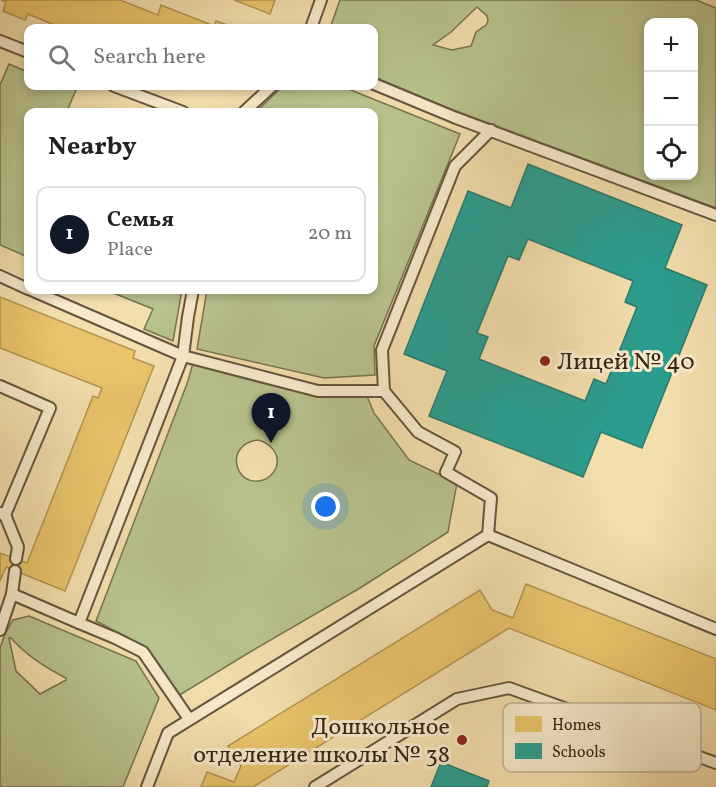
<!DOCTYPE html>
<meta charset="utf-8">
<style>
body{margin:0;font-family:Vollkorn,serif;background:#f6f6f6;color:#222}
.controls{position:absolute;right:18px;top:18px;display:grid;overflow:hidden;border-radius:12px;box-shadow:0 3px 9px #0003}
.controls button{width:54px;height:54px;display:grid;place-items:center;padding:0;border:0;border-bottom:2px solid #e0e0e0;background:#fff;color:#222;font:30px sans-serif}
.you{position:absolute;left:326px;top:507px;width:21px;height:21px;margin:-15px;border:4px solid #fff;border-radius:50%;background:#1a73e8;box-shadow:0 0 0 9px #1a73e833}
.badge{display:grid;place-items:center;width:39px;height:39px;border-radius:50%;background:#111827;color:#fff;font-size:20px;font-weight:700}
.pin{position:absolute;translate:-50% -50px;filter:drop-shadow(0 2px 3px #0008)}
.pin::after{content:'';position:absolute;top:32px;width:21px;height:18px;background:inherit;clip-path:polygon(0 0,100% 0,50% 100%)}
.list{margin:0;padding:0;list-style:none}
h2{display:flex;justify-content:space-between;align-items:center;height:78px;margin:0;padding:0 24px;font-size:26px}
h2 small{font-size:20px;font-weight:400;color:#767676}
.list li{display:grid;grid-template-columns:39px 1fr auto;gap:18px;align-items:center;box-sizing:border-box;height:96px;margin:0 12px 12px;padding:0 12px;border:2px solid #e0e0e0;border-radius:12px}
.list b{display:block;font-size:22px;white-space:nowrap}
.list p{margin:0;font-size:20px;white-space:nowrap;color:#767676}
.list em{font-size:20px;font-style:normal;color:#767676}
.icon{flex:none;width:33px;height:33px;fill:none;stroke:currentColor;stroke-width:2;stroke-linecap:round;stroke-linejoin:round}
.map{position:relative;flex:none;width:716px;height:787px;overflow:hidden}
.search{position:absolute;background:#fff;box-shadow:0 3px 9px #0003;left:24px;top:24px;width:354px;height:66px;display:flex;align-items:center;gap:15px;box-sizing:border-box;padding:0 21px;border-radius:12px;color:#767676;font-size:22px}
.panel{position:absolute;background:#fff;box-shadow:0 3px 9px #0003;left:24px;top:108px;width:354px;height:186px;border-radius:12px}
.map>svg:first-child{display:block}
</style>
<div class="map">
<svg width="716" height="787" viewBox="0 0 716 787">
<rect width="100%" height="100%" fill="#f3dead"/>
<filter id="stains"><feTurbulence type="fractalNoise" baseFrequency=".00333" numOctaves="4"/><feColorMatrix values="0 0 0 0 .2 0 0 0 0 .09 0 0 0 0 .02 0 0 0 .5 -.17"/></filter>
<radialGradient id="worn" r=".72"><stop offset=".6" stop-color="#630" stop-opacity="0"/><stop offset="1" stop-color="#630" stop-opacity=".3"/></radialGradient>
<g fill="#b8c28d" stroke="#777452" stroke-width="1.5" fill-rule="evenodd">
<path d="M340,0h356l20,8v200l-268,-100 -74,-31v-49h-44zM477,7l10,9 1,5 -2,4 -10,7 -5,14 -19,4 -19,-5 18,-13zM648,22h46v154h-46z"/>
<path d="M9,64l19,8v14h37l11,4 -9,21 2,1h-41v145l-28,-12v-160z"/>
<path d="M283,86h58l119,48 -86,212 1,29 -51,3 -127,-29 10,-59h167v-178h-118z"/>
<path d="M106,290h76l-9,51 -29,-12 9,-20z"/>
<path d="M193,363l123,33h51l7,17 35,47 48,23 -9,49 -88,56 -110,64 -72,44 -31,-48 -51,-27 92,-240zM258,440c12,3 23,14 18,28 -3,6 -7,10 -13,12 -28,9 -40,-36 -5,-40z"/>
<path d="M29,616l107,45 23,37 -36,89h-123v-139l5,-14 8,-14zM9,638h2c15,17 35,30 55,40v2l-26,14 -24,-23z"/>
</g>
<g fill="#e9c46a" stroke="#b39551" stroke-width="1.5">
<path d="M1,0h119l38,15 3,-10 53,21 2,-5 20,7h-186l2,-4 -24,-10 -3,6 -22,-9 3,-9z"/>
<path d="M234,0h41l-5,14z"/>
<path d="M0,297l135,54 -2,7 21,8 -89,225 -59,-24 -6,14v-28l27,10 66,-167 5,2 4,-10 -102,-40z"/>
<path d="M526,584l190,75v51l-207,-82 -256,159h-52l6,-15 27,10 7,-16 -13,-20 252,-156 12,20 21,8z"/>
</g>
<g fill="#2a9d8f" stroke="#2e7a6b" stroke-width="1.5" fill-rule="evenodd">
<path d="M528,164l154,61 -17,43 42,17 -65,163 -41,-16 -18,45 -154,-61 18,-45 -43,-17 64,-163 43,17zM528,239l105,42 -8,21 12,5 -31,77 -12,-5 -9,22 -106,-42 9,-22 -11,-4 31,-77 11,4z"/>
<path d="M441,762l48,19 -2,6h-56z"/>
</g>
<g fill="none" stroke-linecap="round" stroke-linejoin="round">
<defs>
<g id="lane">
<path d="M311,28l10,-28"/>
<path d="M0,41l28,11"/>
<path d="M374,84l82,34 260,97"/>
<path d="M114,86l69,26"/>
<path d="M244,112l28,-26"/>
<path d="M0,276l28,13"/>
<path d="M193,290l-5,27 -5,39 135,35h66"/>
<path d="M0,386l50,22 -45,107 -5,-2"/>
<path d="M5,515l13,32 -2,12"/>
<path d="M488,535l3,-37 -45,-26 9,-20 -37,-20 -34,-41 -2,-41 73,-184 36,-36"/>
<path d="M12,594l3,-23"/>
<path d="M79,623l36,15 28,14 46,67"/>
<path d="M0,630l12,-36 67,29 104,-267 -152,-66"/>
<path d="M147,787l21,-54 320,-198 228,94"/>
<path d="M315,787l142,-88 52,-11 207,75"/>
</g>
</defs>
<use href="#lane" stroke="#65553d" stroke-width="14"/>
<use href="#lane" stroke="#f7eaca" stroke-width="10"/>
</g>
<g fill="#8f2418" stroke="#f7eaca" stroke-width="2">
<circle cx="545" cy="361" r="6"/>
<circle cx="462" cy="740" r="6"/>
</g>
<g text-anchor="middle" stroke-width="6" stroke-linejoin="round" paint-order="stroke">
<g font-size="24" fill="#362718" stroke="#f7eaca" text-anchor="start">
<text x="557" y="369">Лицей № 40</text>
<text x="450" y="734" text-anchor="end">Дошкольное<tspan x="450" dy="28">отделение школы № 38</tspan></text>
</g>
</g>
<rect x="503" y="703" width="198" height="69" rx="9" fill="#f7eaca" stroke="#bdb095" stroke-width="1.5"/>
<rect x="515" y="716" width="27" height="16" fill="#e9c46a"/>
<rect x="515" y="743" width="27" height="16" fill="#2a9d8f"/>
<g font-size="16" fill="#362718">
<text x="552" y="730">Homes</text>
<text x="552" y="757">Schools</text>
</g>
<rect width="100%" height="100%" filter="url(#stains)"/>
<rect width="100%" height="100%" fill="url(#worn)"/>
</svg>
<div class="controls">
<button>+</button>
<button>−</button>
<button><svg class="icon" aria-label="locate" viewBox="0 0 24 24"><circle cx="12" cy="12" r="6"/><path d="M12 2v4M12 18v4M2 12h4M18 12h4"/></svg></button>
</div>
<div class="you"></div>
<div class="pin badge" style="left:271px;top:443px">1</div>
<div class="search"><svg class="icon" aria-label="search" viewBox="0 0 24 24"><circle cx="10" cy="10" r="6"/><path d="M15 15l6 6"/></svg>Search here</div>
<section class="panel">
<h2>Nearby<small></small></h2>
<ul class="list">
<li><span class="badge">1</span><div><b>Семья</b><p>Place</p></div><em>20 m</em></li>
</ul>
</section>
</div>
